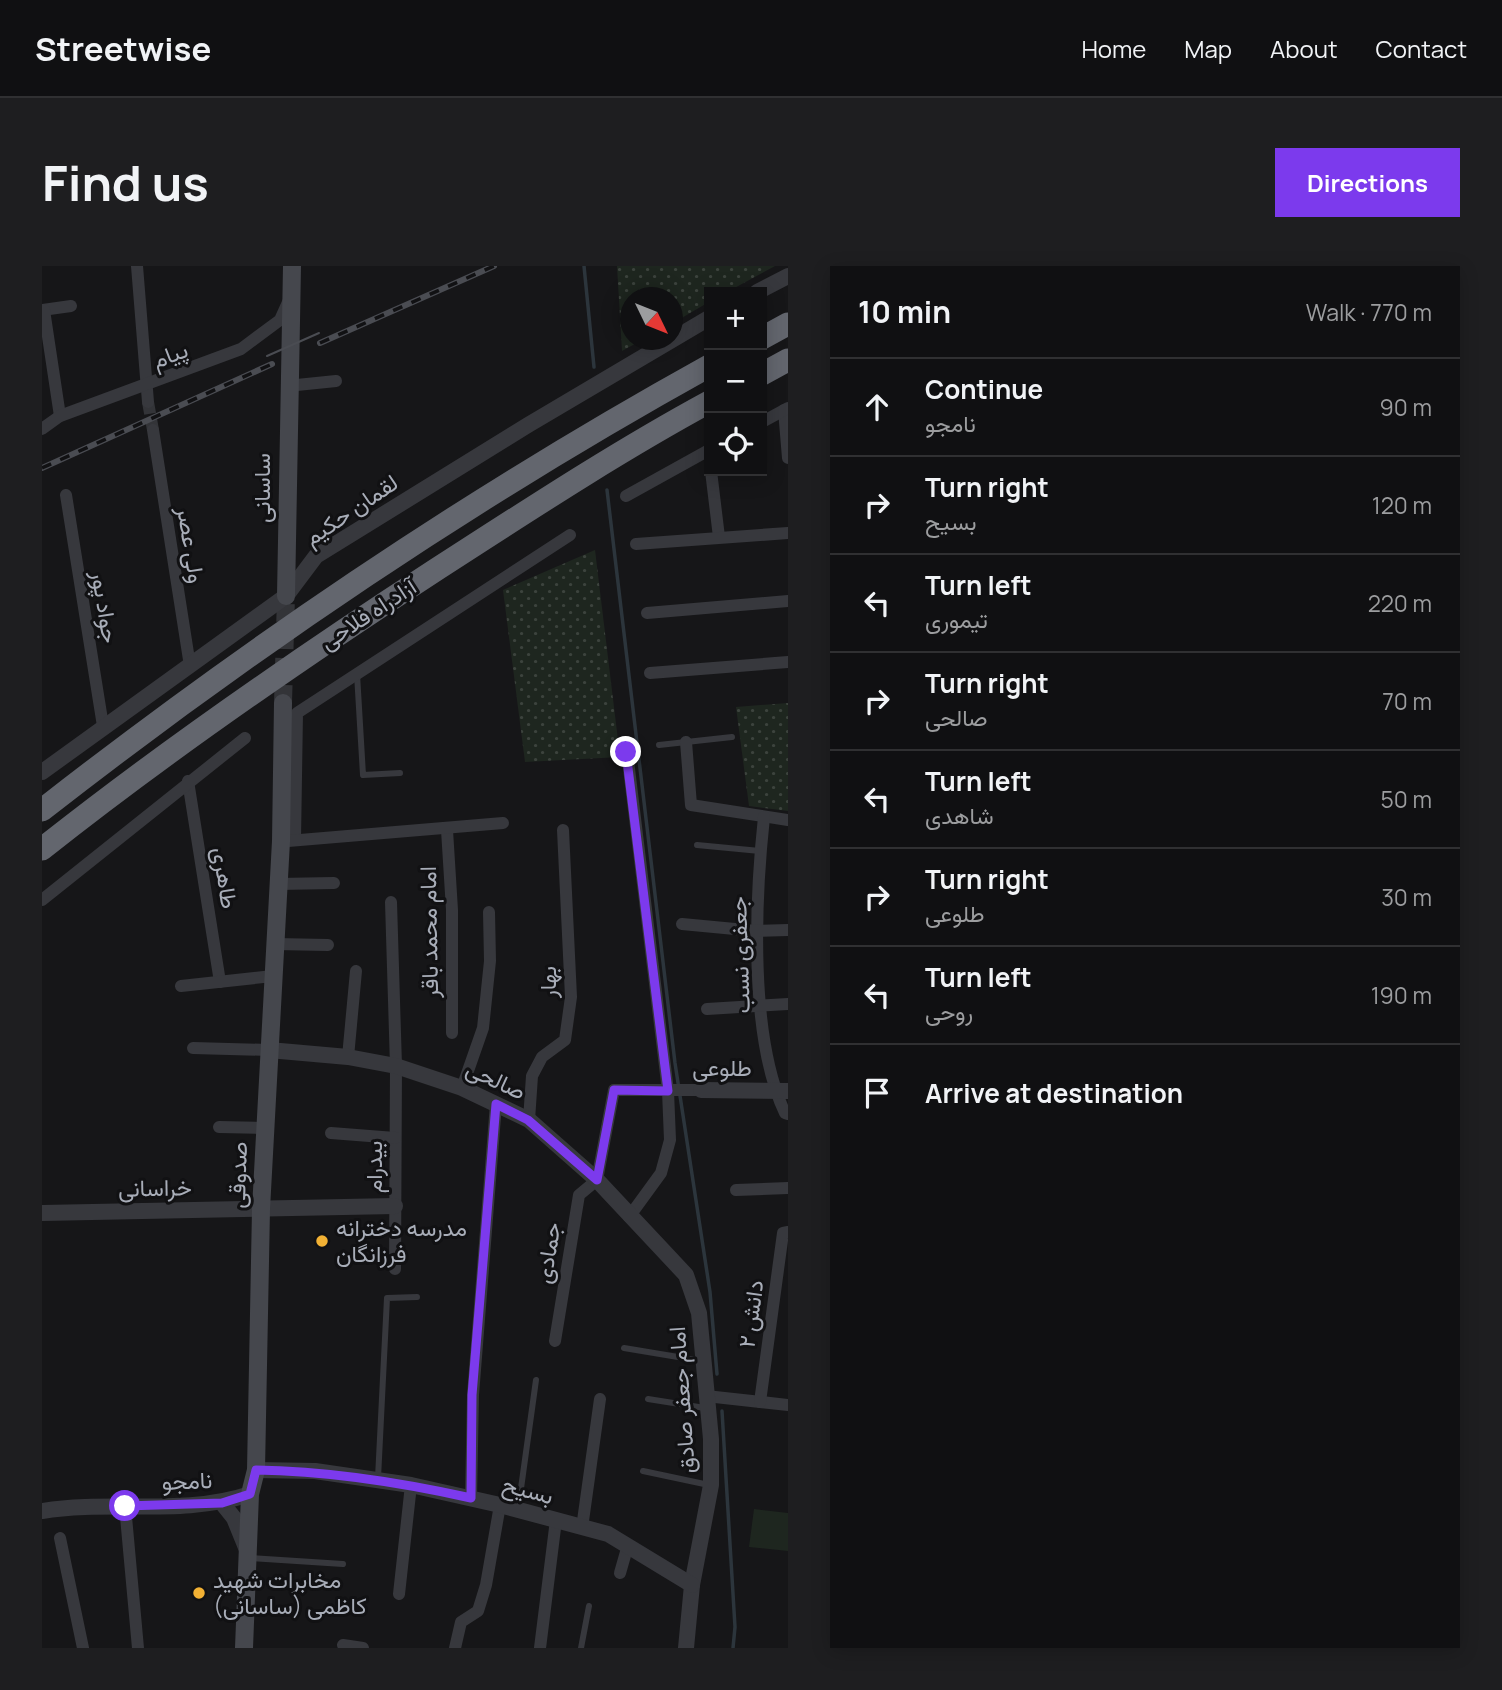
<!DOCTYPE html>
<meta charset="utf-8">
<style>
body{margin:0;font-family:Manrope,Vazirmatn,sans-serif;background:#1e1e20;color:#f1f3f6}
.controls{position:absolute;right:21px;top:21px;display:grid;overflow:hidden;border-radius:0px;box-shadow:0 4px 18px #0003}
.controls button{width:63px;height:63px;display:grid;place-items:center;padding:0;border:0;border-bottom:2px solid #303032;background:#101012;color:#f1f3f6;font:35px sans-serif}
.compass{position:absolute;left:578px;top:21px;width:63px;height:63px;border-radius:50%;background:#101012;box-shadow:0 4px 18px #0003;rotate:133deg}
.stop{position:absolute;width:21px;height:21px;margin:-16px;border:5px solid #7c3aed;border-radius:50%;background:#fff}
.stop.end{background:#7c3aed;border-color:#fff;box-shadow:0 2px 7px #0008}
.list{margin:0;padding:0;list-style:none}
h2{display:flex;justify-content:space-between;align-items:center;height:91px;margin:0;padding:0 28px;font-size:30px}
h2 small{font-size:23px;font-weight:400;color:#9c9d9f}
.list li{display:grid;grid-template-columns:46px 1fr auto;gap:21px;align-items:center;box-sizing:border-box;height:98px;padding:0 28px;border-top:2px solid #303032}
.list b{display:block;font-size:26px;white-space:nowrap}
.list p{margin:0;font-size:23px;white-space:nowrap;color:#9c9d9f}
.list em{font-size:23px;font-style:normal;color:#9c9d9f}
.icon{flex:none;width:38px;height:38px;fill:none;stroke:currentColor;stroke-width:2;stroke-linecap:round;stroke-linejoin:round}
.map{position:relative;flex:none;width:746px;height:1382px;overflow:hidden;border-radius:0px}
header{display:flex;align-items:center;gap:42px;box-sizing:border-box;height:98px;padding:0 35px;background:#101012;border-bottom:2px solid #303032}
header strong{font-size:33px}
nav{display:flex;gap:38px;margin-inline-start:auto;font-size:24px}
.intro{display:flex;align-items:center;justify-content:space-between;box-sizing:border-box;height:168px;padding:0 42px}
h1{margin:0;font-size:49px}
.button{padding:18px 32px;border-radius:0px;background:#7c3aed;color:#fff;font-size:24px;font-weight:700}
main{display:flex;gap:42px;padding:0 42px}
aside{flex:1;background:#101012;border-radius:0px;box-shadow:0 4px 18px #0003}
.map>svg:first-child{display:block}
</style>
<header>
<strong>Streetwise</strong>
<nav><a>Home</a><a>Map</a><a>About</a><a>Contact</a></nav>
</header>
<div class="intro"><h1>Find us</h1><a class="button">Directions</a></div>
<main>
<div class="map">
<svg width="746" height="1382" viewBox="0 0 746 1382">
<defs>
<pattern id="park-dots" width="8" height="8" patternUnits="userSpaceOnUse" patternTransform="scale(1.75)"><rect width="8" height="8" fill="#1e261f"/><path d="M2 2h.1M6 6h.1" fill="none" stroke="#3c433d" stroke-width="1.8" stroke-linecap="round"/></pattern>
</defs>
<rect width="100%" height="100%" fill="#161618"/>
<g fill="url(#park-dots)">
<path d="M575,0h158l-48,26h-18v10l-36,21v-25h-42v42h11l-20,11z"/>
<path d="M553,284l25,207 -95,5 -22,-172z"/>
<path d="M746,437v108l-39,-5 -13,-99z"/>
</g>
<path fill="#1e261f" d="M712,1243l34,4v38l-39,-4z"/>
<g fill="none" stroke-linecap="round" stroke-linejoin="round">
<g stroke="#2c353c" stroke-width="3.5">
<path d="M542,0l10,101"/>
<path d="M565,224l68,573 35,229 7,82"/>
<path d="M680,1145l13,216 -2,21"/>
</g>
<path stroke="#333438" stroke-width="12" stroke-dasharray="12 6" stroke-linecap="butt" d="M106,136l5,28"/>
<path stroke="#333438" stroke-width="18" stroke-dasharray="18 9" stroke-linecap="butt" d="M241,437l3,-107"/>
<g stroke="#37383d" stroke-width="6">
<path d="M315,408l6,101 37,-2"/>
<path d="M617,479l73,-8"/>
<path d="M655,579l63,6"/>
<path d="M582,1082l78,13"/>
<path d="M606,1133l57,9"/>
<path d="M601,1205l66,14"/>
<path d="M336,1212l9,-180 30,-1"/>
<path d="M476,1244l18,-130"/>
<path d="M208,1292l93,6"/>
<path d="M539,1382l8,-42"/>
</g>
<g stroke="#37383d" stroke-width="12">
<path d="M95,0l11,136"/>
<path d="M0,44l29,-4"/>
<path d="M2,44l16,106"/>
<path d="M245,120l49,-5"/>
<path d="M742,144l4,48"/>
<path d="M720,156l26,-14"/>
<path d="M0,163l18,-13 181,-67 39,-29 9,-20"/>
<path d="M111,164l37,236"/>
<path d="M669,205l8,66"/>
<path d="M24,229l37,231"/>
<path d="M584,230l83,-46"/>
<path d="M594,278l152,-11"/>
<path d="M605,347l141,-12"/>
<path d="M608,407l138,-11"/>
<path d="M644,476l5,63 97,15"/>
<path d="M585,486l41,339 2,49 -9,33 -32,44"/>
<path d="M146,515l32,201"/>
<path d="M722,551c-9,84 -15,220 21,296l3,1"/>
<path d="M405,564l5,80v123"/>
<path d="M253,574l2,-127 273,-178"/>
<path d="M246,575l215,-18"/>
<path d="M236,618l56,-1"/>
<path d="M0,634l203,-162"/>
<path d="M349,636l5,164 -1,203"/>
<path d="M640,658l74,7 32,-1"/>
<path d="M233,678l53,1"/>
<path d="M139,720l92,-10"/>
<path d="M665,743l81,-5"/>
<path d="M151,782l76,2"/>
<path d="M306,791l8,-86"/>
<path d="M420,822l21,-60 7,-67 -1,-49"/>
<path d="M487,854l3,-44 10,-19 23,-17 6,-43 -8,-167"/>
<path d="M177,861l45,1"/>
<path d="M289,867l64,5"/>
<path d="M694,924l52,-2"/>
<path d="M513,1075l24,-146 18,-15 17,-90h87"/>
<path d="M664,1130l82,9"/>
<path d="M718,1136l23,-169 5,-1"/>
<path d="M429,1232l2,-103 23,-291"/>
<path d="M83,1240l13,142"/>
<path d="M540,1262l18,-129"/>
<path d="M18,1272l23,110"/>
<path d="M578,1307l8,-28"/>
<path d="M357,1328l12,-109"/>
<path d="M301,1379l20,3"/>
<path d="M413,1382l6,-26 17,-11 8,-26 14,-80"/>
<path d="M498,1382l16,-128"/>
</g>
<g stroke="#37383d" stroke-width="16">
<path d="M715,26l31,-16"/>
<path d="M0,506l244,-176 30,-40 212,-131 181,-107"/>
<path d="M227,784l79,7 48,9 66,22 67,32 68,60 89,95 13,38 12,126v46l-19,100 -6,63"/>
<path d="M659,824l87,1"/>
<path d="M0,947l353,-7"/>
<path d="M214,1204l59,1 96,14 89,20 108,29 84,51"/>
<path d="M180,1237l12,15 13,32"/>
<path d="M0,1245c68,-11 142,5 208,-17"/>
</g>
<g stroke="#45474d" stroke-width="18">
<path d="M244,330l6,-330"/>
<path d="M202,1382l6,-154 6,-24 5,-261 20,-368 2,-138"/>
</g>
<g stroke="#63666e" stroke-width="23">
<path d="M720,72l26,-14"/>
<path d="M720,108l26,-14"/>
<path d="M0,544c210,-164 434,-315 667,-444"/>
<path d="M0,583c126,-100 257,-190 392,-278 90,-58 181,-118 275,-169"/>
</g>
<path stroke="#4a4c52" stroke-width="2" d="M225,90l52,-23"/>
<defs>
<g id="rail">
<path d="M278,77l174,-77"/>
<path d="M0,202l230,-104"/>
</g>
</defs>
<use href="#rail" stroke="#4a4c52" stroke-width="6"/>
<use href="#rail" stroke="#111113" stroke-width="3.5" stroke-dasharray="10" stroke-linecap="butt"/>
</g>
<g fill="none" stroke-linecap="round" stroke-linejoin="round">
<path stroke="#7c3aed" stroke-width="9" d="M83,1240l97,-3 28,-9 6,-24c73,1 143,12 215,28l1,-103 24,-291 32,16 69,60 17,-90 54,1 -42,-339"/>
</g>
<g fill="#f2b134" stroke="#111113" stroke-width="2.5">
<circle cx="280" cy="975" r="7"/>
<circle cx="157" cy="1327" r="7"/>
</g>
<g text-anchor="middle" stroke-width="6" stroke-linejoin="round" paint-order="stroke">
<g font-size="23" fill="#a8adb8" stroke="#111113">
<text transform="translate(128 89) rotate(-21)" y="8">پیام</text>
<text transform="translate(220 222) rotate(-90)" y="8">ساسانی</text>
<text transform="translate(309 244) rotate(-34)" y="8">لقمان حکیم</text>
<text transform="translate(149 279) rotate(81)" y="8">ولی عصر</text>
<text transform="translate(63 341) rotate(81)" y="8">جواد پور</text>
<text transform="translate(326 348) rotate(-33)" y="8">آزادراه فلاحی</text>
<text transform="translate(183 612) rotate(81)" y="8">طاهری</text>
<text transform="translate(387 666) rotate(-91)" y="8">امام محمد باقر</text>
<text transform="translate(698 689) rotate(-92)" y="8">جعفری نسب</text>
<text transform="translate(506 716) rotate(-90)" y="8">بهار</text>
<text x="680" y="810">طلوعی</text>
<text transform="translate(454 814) rotate(25)" y="8">صالحی</text>
<text transform="translate(332 901) rotate(-90)" y="8">بیدرام</text>
<text transform="translate(196 909) rotate(-88)" y="8">صدوقی</text>
<text transform="translate(113 922) rotate(-1)" y="8">خراسانی</text>
<text transform="translate(506 987) rotate(-81)" y="8">جمادی</text>
<text transform="translate(709 1048) rotate(-82)" y="8">دانش ۲</text>
<text transform="translate(640 1134) rotate(-94)" y="8">امام جعفر صادق</text>
<text transform="translate(145 1215) rotate(-2)" y="8">نامجو</text>
<text transform="translate(486 1224) rotate(15)" y="8">بسیح</text>
</g>
<g font-size="23" fill="#a8adb8" stroke="#111113" text-anchor="start">
<text x="294" y="970">مدرسه دخترانه<tspan x="294" dy="26">فرزانگان</tspan></text>
<text x="171" y="1322">مخابرات شهید<tspan x="171" dy="26">کاظمی (ساسانی)</tspan></text>
</g>
</g>
</svg>
<div class="controls">
<button>+</button>
<button>−</button>
<button><svg class="icon" aria-label="locate" viewBox="0 0 24 24"><circle cx="12" cy="12" r="6"/><path d="M12 2v4M12 18v4M2 12h4M18 12h4"/></svg></button>
</div>
<svg class="compass" viewBox="-18 -18 36 36"><path d="M0-13l5 13h-10z" fill="#e53935"/><path d="M0 13l5-13h-10z" fill="#9c9d9f"/></svg>
<div class="stop" style="left:83px;top:1240px"></div>
<div class="stop end" style="left:584px;top:486px"></div>
</div>
<aside>
<h2>10 min<small>Walk · 770 m</small></h2>
<ul class="list">
<li><svg class="icon" aria-label="ahead" viewBox="0 0 24 24"><path d="M12 20V5M6 11l6-6 6 6"/></svg><div><b>Continue</b><p>نامجو</p></div><em>90 m</em></li>
<li><svg class="icon" aria-label="right" viewBox="0 0 24 24"><path d="M7 20v-9h11M14 6l5 5-5 5"/></svg><div><b>Turn right</b><p>بسیح</p></div><em>120 m</em></li>
<li><svg class="icon" aria-label="left" viewBox="0 0 24 24"><path d="M17 20v-9H6M10 6l-5 5 5 5"/></svg><div><b>Turn left</b><p>تیموری</p></div><em>220 m</em></li>
<li><svg class="icon" aria-label="right" viewBox="0 0 24 24"><path d="M7 20v-9h11M14 6l5 5-5 5"/></svg><div><b>Turn right</b><p>صالحی</p></div><em>70 m</em></li>
<li><svg class="icon" aria-label="left" viewBox="0 0 24 24"><path d="M17 20v-9H6M10 6l-5 5 5 5"/></svg><div><b>Turn left</b><p>شاهدی</p></div><em>50 m</em></li>
<li><svg class="icon" aria-label="right" viewBox="0 0 24 24"><path d="M7 20v-9h11M14 6l5 5-5 5"/></svg><div><b>Turn right</b><p>طلوعی</p></div><em>30 m</em></li>
<li><svg class="icon" aria-label="left" viewBox="0 0 24 24"><path d="M17 20v-9H6M10 6l-5 5 5 5"/></svg><div><b>Turn left</b><p>روحی</p></div><em>190 m</em></li>
<li><svg class="icon" aria-label="arrive" viewBox="0 0 24 24"><path d="M6 21V4h12l-3 4 3 4H6"/></svg><div><b>Arrive at destination</b></div></li>
</ul>
</aside>
</main>
